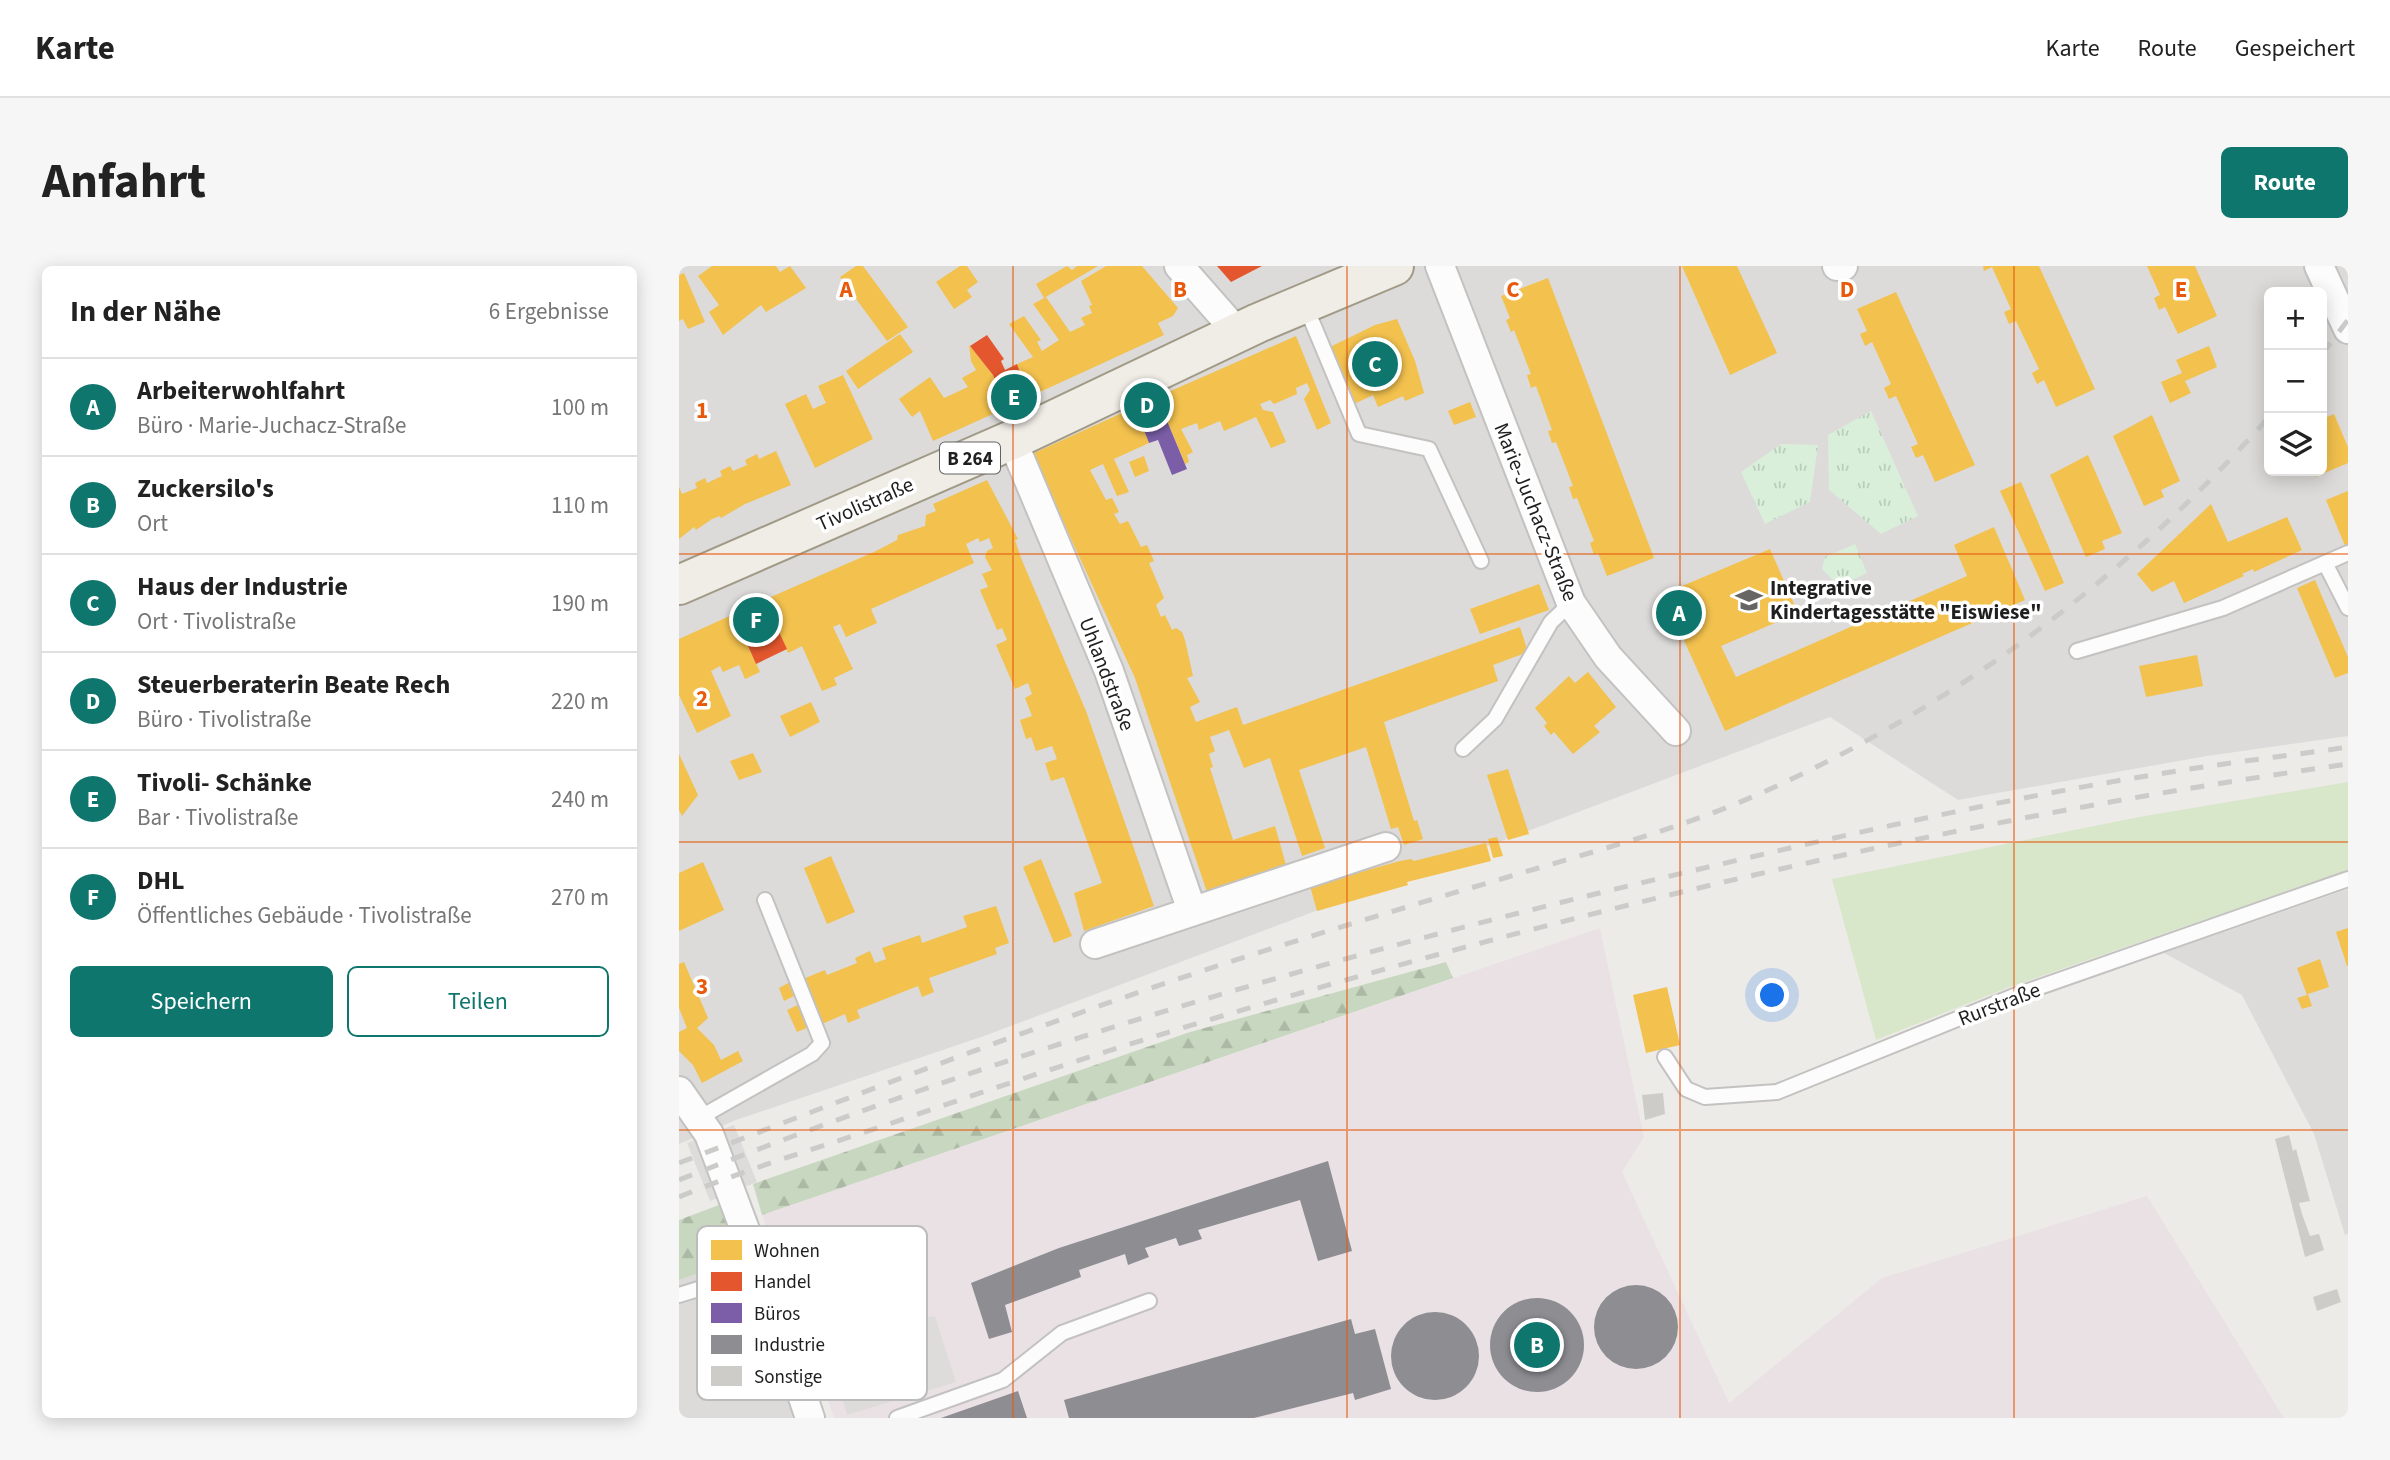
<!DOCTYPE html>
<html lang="de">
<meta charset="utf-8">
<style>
body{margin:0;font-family:"Source Sans 3",sans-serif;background:#f6f6f6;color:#222}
.controls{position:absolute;right:21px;top:21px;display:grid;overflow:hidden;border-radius:10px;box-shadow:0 4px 18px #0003}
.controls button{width:63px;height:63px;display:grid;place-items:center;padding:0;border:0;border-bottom:2px solid #e0e0e0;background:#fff;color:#222;font:35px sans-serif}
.you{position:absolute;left:1094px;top:730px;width:24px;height:24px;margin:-18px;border:5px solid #fff;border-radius:50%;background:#1a73e8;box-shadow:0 0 0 10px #1a73e833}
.badge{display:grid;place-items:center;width:46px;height:46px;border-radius:50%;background:#0f766e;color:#fff;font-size:23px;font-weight:700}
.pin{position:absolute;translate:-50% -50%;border:4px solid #fff;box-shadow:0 2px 7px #0006}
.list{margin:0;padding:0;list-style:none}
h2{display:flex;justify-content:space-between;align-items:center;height:91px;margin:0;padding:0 28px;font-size:30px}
h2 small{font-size:23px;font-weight:400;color:#767676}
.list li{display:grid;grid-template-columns:46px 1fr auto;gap:21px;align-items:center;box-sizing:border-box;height:98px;padding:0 28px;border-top:2px solid #e0e0e0}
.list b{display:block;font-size:26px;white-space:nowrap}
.list p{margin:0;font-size:23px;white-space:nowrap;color:#767676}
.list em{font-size:23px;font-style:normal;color:#767676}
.actions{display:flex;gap:14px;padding:21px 28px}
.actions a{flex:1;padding:16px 0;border:2px solid #0f766e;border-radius:10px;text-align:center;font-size:24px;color:#0f766e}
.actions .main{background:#0f766e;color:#fff}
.icon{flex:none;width:38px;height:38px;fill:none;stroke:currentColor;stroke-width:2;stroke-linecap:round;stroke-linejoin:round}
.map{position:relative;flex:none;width:1669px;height:1152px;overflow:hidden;border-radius:10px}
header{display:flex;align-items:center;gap:42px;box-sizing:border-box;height:98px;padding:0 35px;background:#fff;border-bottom:2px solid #e0e0e0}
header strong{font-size:33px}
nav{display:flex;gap:38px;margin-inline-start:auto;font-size:24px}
.intro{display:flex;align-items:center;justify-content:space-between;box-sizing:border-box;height:168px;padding:0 42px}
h1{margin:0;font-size:49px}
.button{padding:18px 32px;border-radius:10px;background:#0f766e;color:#fff;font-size:24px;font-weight:700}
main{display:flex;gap:42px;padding:0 42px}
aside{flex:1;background:#fff;border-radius:10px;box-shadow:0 4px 18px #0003}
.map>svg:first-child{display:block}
</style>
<header>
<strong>Karte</strong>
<nav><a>Karte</a><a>Route</a><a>Gespeichert</a></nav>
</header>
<div class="intro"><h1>Anfahrt</h1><a class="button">Route</a></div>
<main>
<aside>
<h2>In der Nähe<small>6 Ergebnisse</small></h2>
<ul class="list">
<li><span class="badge">A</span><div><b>Arbeiterwohlfahrt</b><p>Büro · Marie-Juchacz-Straße</p></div><em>100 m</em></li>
<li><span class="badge">B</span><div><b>Zuckersilo's</b><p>Ort</p></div><em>110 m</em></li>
<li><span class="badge">C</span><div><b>Haus der Industrie</b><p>Ort · Tivolistraße</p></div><em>190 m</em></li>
<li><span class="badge">D</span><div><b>Steuerberaterin Beate Rech</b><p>Büro · Tivolistraße</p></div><em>220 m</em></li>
<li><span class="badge">E</span><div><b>Tivoli- Schänke</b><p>Bar · Tivolistraße</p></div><em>240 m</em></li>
<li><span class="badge">F</span><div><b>DHL</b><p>Öffentliches Gebäude · Tivolistraße</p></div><em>270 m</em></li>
</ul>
<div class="actions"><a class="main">Speichern</a><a>Teilen</a></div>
</aside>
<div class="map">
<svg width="1669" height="1152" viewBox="0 0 1669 1152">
<defs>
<pattern id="forest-firs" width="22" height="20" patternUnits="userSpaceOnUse" patternTransform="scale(1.75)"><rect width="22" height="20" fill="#c8d8c0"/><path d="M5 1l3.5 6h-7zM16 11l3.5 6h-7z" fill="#abb9a5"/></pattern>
<pattern id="park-tufts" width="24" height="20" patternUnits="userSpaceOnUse" patternTransform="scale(1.75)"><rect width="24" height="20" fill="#d9efda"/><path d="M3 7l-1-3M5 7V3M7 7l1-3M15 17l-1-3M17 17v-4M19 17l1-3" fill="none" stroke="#baccbb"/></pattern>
</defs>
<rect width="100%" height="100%" fill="#edebe8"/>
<g fill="#dcdbd9" fill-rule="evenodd">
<path d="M0,0h1669v470l-141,20 -249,44 -128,-83 -843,318 -251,85 -57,24zM1590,26h53v179h-53z"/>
<path d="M1669,623v345l-3,1 -31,-101 -72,-139 -78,-42z"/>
<path d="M62,993l55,159h-117v-138z"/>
</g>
<path fill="#eae1e5" d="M921,662l44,209 -22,35 107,231 153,-125 265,-82 137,222h-1450l-72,-203z"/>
<g fill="url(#forest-firs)">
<path d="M767,696l7,16 -691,237 -9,-31 437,-152z"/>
<path d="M40,939l22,54 -62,21v-60z"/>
</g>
<g fill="url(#park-tufts)">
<path d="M1192,145l47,105 -37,18 -52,-44 -1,-55z"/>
<path d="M1102,178l37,1 -8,57 -45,22 -24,-52z"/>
<path d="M1176,278l12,29 -28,13 -17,-17 3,-12z"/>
</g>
<path fill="#d8e7ca" d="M1669,516v88l-341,118 -131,52 -44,-161 307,-62z"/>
<g fill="#dddcdb">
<path d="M55,859l23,57 -47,19 -23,-58z"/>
<path d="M256,1050l21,66 -109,33 -24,-78z"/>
</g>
<g fill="#f2c14e">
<path d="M33,0h64l4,6 10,-6 16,22 -40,24 -5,-7 -38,30 -14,-23 10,-7 -21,-29z"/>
<path d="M177,0h7l45,61 -21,14 -47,-64z"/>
<path d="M281,0h7l11,16 -11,8 5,7 -18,12 -18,-27z"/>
<path d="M388,0l5,4 5,-4h21l-54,32 -8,-14z"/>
<path d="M427,0h36l36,42 -5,8 -15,7 6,12 -135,62 -12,-33 16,-7 -24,-33 15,-8 17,24 -4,2 5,9 17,-11 -26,-36 13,-7 24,35 15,-7 -4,-7 11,-5 -3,-7 3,-1 -11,-24z"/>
<path d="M1003,0h55l40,87 -47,22z"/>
<path d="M1304,0h56l56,123 -39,18 -12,-27 -7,4 -5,-11 7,-4 -23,-48 -7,3 -5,-12 7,-3 -19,-42 -8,4z"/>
<path d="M1468,0h48l22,50 -39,18 -13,-27 -6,3 -5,-12 6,-3z"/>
<path d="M5,7l21,49 -17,7 -5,-10 -4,2v-46z"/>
<path d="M869,12l106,280 -47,18 -9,-23 -4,2 -4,-12 4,-2 -17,-43 -4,1 -4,-12 4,-1 -17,-44 -4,1 -4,-12 4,-1 -16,-44 -5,2 -4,-13 4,-1 -17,-44 -3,2 -5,-12 4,-2 -9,-22z"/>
<path d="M1217,26l79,173 -40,17 -12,-27 -7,3 -5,-11 7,-3 -22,-48 -7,3 -5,-11 7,-4 -19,-42 -7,4 -5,-12 7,-3 -10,-22z"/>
<path d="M718,53l18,42 9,32 -19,8 -2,-5 -25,11 -5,-12 -21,10 -24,-57 47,-23z"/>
<path d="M221,68l13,18 -55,37 -12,-18z"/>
<path d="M617,70l35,87 -14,7 -13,-31 6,-9 -3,-7 -11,5 1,6 -23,10 -4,-4 -10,4 3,6 10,2 13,30 -15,6 -15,-31 -32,14 -4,-10 -21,9 -2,-7 -16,6 12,23 -6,3 2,7 -4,2 -28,-67z"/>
<path d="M290,79l24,30 13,33 -73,33 -13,-30 -8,6 -13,-18 31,-22 14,21 24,-11 -6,-9 14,-8 -5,-9z"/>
<path d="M1530,80l8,21 -32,14 6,12 -21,10 -9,-21 21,-9 -6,-13z"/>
<path d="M164,109l30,64 -58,29 -30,-64 21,-10 7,15 13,-6 -8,-17z"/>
<path d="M791,136l6,15 -22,8 -6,-14z"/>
<path d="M456,141l14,36 -35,16 15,33 -12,4 -14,-32 -13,6 16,30 6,-2 7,14 -5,2 6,10 8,-3 13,26 6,-2 7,16 -5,2 15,35 -8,7 5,12 4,-2 7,15 4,-2 6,4 3,8 8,36 -6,2 13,24 -10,5 6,15 41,-15 6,18 277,-98 8,25 -35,13 5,16 -114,41 30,99 3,-1 6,19 -19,6 -6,-18 -7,2 -25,-82 -67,23 26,78 -23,8 -32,-98 -26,10 -15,-38 -19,7 5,14 -6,3 4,13 -3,1 23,72 42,-14 11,39 -79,27 -72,-214 -103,-224z"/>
<path d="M1655,148l14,33v16l-33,14 -2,-4 9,-2v-52z"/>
<path d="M1473,149l28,66 -19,9 3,7 -20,9 -31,-70z"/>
<path d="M97,185l15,34 -46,19 -24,14 -1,-2 -8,3 -16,11 -2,-3 -15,12v-52l3,7 15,-6 -2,-5 10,-5 2,5 15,-7 -2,-5 10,-5 3,5 14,-6 -2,-5 12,-6 2,5z"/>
<path d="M1409,189l34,78 -20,8 3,8 -19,8 -36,-82z"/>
<path d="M465,190l5,15 -14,6 -6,-15z"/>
<path d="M308,214l31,59 -3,1 6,18 65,153 68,195 -70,25 -10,-38 28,-10 -38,-106 -13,4 -6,-18 12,-4 -5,-13 -16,5 -5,-14 -5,2 -6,-19 12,-4 -7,-18 7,-4 -4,-11 -13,6 -19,-44 11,-5 -5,-12 -5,2 -17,-40 8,-3 -6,-13 10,-4 -7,-13 2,-6 6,-3 -4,-10 -9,4 -2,-4 -12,6 8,19 -103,46 6,14 -31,14 -6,-13 -7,3 20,42 -19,9 3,7 -15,6 -20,-45 -14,7 -24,-53 112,-49 21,-11 1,-5 27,-9 1,-11 10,-4 -3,-7z"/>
<path d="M1342,216l43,101 -19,8 -45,-100z"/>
<path d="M1669,225v62l-22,-53z"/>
<path d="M1532,238l17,38 59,-25 15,33 -48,22 -1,-3 -11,5 2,2 -60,27 -10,-22 -22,11 -15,-18z"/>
<path d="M1315,261l31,73 -300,131 -62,-137 107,-45 28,64 -77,33 15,31 231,-101 -13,-31z"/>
<path d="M1636,314l33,77v16l-13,5 -38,-90z"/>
<path d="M860,318l10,26 -69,24 -10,-25z"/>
<path d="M55,348l26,58 -15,7 -6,-14 -16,7 -3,-6 -9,5 20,45 -34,17 -18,-38v-56z"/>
<path d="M1518,389l6,31 -57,11 -7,-31z"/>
<path d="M909,406l28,35 -22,19 6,6 -27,22 -19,-22 -3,3 -7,-9 3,-3 -12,-15 34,-32 6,7z"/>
<path d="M132,436l9,20 -30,15 -10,-21z"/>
<path d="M74,487l9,19 -23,8 -9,-19z"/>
<path d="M0,488l19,41 -16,21 -3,-6z"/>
<path d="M829,503l21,65 -21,6 -21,-65z"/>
<path d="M818,571l6,19 -10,2 -5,-19z"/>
<path d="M807,577l5,18 -84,21 1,3 -91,26 -7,-25 90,-25 11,-2 3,2z"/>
<path d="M152,590l24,56 -28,12 -23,-56z"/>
<path d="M362,593l31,77 -18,7 -31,-76z"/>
<path d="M24,596l21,48 -45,21v-58z"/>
<path d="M317,640l13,37 -14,5 2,6 -68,24 5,14 -12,5 -4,-11 -61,24 3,8 -12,5 -3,-9 -23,10 -19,-45 22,-9 2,5 30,-12 -2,-5 15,-7 5,12 11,-4 -4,-11 38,-13 2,8 45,-16 -4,-11z"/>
<path d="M1669,662v38h-1l-11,-34z"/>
<path d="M1641,693l9,28 -21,7 4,12 -10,3 -5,-11 10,-3 -10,-27z"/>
<path d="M5,696l24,56 -11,10 17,17 7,15 17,-9 5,10 -41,22 -9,-18 -14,-14v-19l8,-4 -8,-20v-44z"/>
<path d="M111,716l6,13 -12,6 -5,-13z"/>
<path d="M988,721l13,58 -34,8 -13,-58z"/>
<path d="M121,738l9,23 -12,5 -10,-22z"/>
</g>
<g fill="#e4572e">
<path d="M538,0h45l-31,16z"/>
<path d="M308,69l17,24 -3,2 4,9 12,-6 12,33 -23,11 -13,-33 -23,-29z"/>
<path d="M85,334l23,49 -31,15 -22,-50z"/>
</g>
<path fill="#7b5ea7" d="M478,131l30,72 -15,6 -14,-35 -9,3 -14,-36z"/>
<g fill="#8d8d92">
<path d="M649,895l24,90 -34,10 -18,-61 -102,30 4,9 -23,7 -3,-8 -31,10 4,9 -21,8 -3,-11 -46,16 2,7 -76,28 7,27 -23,7 -18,-56 88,-35z"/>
<circle cx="957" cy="1061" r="42"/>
<circle cx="858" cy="1079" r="47"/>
<circle cx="756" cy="1090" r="44"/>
<path d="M672,1053l4,15 20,-5 16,60 -36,11 -2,-7 -99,25h-185l-5,-18z"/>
<path d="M339,1125l9,27h-86z"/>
</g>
<g fill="#ceccc9">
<path d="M984,827l2,21 -20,6 -3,-25z"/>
<path d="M1610,869l4,16 3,-2 14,52 -11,2 3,11 8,22 9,-2 5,16 -19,7 -30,-118z"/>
<path d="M1658,1023l4,13 -24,9 -4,-14z"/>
</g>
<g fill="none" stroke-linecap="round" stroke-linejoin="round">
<defs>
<g id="service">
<path d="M626,39l54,129 70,15 52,112"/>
<path d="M1646,297l23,-10"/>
<path d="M1398,385l146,-43 102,-45 23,45"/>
<path d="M784,483l32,-30 56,-97 20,-19"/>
<path d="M986,791l21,32 19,8 72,-5 237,-96 334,-117"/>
<path d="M20,852l113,-64 10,-11 -57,-143"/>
<path d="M0,1029l81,-25"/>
<path d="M218,1152l106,-38 59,-47 87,-32"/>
</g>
<g id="minor">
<path d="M500,0l58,66"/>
<path d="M761,0l131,337 37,54 68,74"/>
<path d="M1158,0h6"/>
<path d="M1640,0l29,63"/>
<path d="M333,174l97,231 83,240"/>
<path d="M416,678l291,-97"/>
<path d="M0,825l30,43 51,136 50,148"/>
</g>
<path id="primary" d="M0,319l333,-145 246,-117 136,-57"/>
</defs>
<use href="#service" stroke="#c3c2c0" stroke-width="18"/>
<use href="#minor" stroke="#c3c2c0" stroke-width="32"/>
<use href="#primary" stroke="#a19a87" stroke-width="42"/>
<use href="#service" stroke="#fcfcfc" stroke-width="14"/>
<use href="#minor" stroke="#fcfcfc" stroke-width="28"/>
<use href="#primary" stroke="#f0ece6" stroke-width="38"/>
<g stroke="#cbcbca" stroke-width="5" stroke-dasharray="14 14" stroke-linecap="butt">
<path d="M1643,88l26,-34"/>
<path d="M0,897c189,-73 379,-146 572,-208 86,-27 171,-53 257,-78 77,-23 156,-44 230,-74 204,-86 385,-221 531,-386"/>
<path d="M0,914c325,-129 663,-227 1004,-307 174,-41 350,-81 527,-107 46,-7 92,-12 138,-19"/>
<path d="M0,931c70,-29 142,-50 213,-74 110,-38 219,-74 330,-107 370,-110 744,-198 1126,-252"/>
</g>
</g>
<path fill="none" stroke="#e8590c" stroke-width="2" stroke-opacity="0.55" d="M334,0v1152M668,0v1152M1001,0v1152M1335,0v1152M0,288h1669M0,576h1669M0,864h1669"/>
<defs>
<symbol id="school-bare" viewBox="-9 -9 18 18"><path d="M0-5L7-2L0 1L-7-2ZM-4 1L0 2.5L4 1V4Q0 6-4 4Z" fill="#676665" stroke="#fff" stroke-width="2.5" paint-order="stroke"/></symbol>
</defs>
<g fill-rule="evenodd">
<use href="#school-bare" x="1051" y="315" width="38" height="38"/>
</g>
<g text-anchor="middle" stroke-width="7" stroke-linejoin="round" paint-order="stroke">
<rect fill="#fff" stroke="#626262" stroke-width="2" x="261" y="176.5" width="60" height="31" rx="5"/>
<g font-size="19" font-weight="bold" fill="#1f1f1f">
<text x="291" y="199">B 264</text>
</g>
<g font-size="21" fill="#1f1f1f" stroke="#fff">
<text transform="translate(186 238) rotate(-24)" y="7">Tivolistraße</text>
<text transform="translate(857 246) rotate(68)" y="7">Marie-Juchacz-Straße</text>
<text transform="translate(428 408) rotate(69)" y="7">Uhlandstraße</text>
<text transform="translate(1320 738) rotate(-21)" y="7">Rurstraße</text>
</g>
<g font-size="21" font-weight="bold" fill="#1f1f1f" stroke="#fff" text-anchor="start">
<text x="1091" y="329">Integrative<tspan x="1091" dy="24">Kindertagesstätte "Eiswiese"</tspan></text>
</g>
</g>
<rect x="18" y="960" width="230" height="174" rx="10" fill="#fff" stroke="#bcbcbc" stroke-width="2"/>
<rect x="32" y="974" width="31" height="20" fill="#f2c14e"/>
<rect x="32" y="1006" width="31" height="19" fill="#e4572e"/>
<rect x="32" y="1037" width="31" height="20" fill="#7b5ea7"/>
<rect x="32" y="1069" width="31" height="19" fill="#8d8d92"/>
<rect x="32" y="1100" width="31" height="20" fill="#ceccc9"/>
<g font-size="19" fill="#1f1f1f">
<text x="75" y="991">Wohnen</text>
<text x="75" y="1022">Handel</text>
<text x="75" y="1054">Büros</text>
<text x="75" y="1085">Industrie</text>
<text x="75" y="1117">Sonstige</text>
</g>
<g font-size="23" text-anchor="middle" font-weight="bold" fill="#e8590c" stroke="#fff" stroke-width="7" stroke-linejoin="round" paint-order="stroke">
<text x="167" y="31">A</text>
<text x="501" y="31">B</text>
<text x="834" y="31">C</text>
<text x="1168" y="31">D</text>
<text x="1502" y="31">E</text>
<text x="23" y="152">1</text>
<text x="23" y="440">2</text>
<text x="23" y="728">3</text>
</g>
</svg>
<div class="controls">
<button>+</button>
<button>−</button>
<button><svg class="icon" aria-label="layers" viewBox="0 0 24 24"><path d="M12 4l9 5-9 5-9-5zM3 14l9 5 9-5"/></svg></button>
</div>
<div class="you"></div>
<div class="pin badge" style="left:1000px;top:347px">A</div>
<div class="pin badge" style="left:858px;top:1079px">B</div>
<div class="pin badge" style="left:696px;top:98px">C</div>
<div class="pin badge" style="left:468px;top:139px">D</div>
<div class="pin badge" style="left:335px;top:131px">E</div>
<div class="pin badge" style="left:77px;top:354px">F</div>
</div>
</main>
